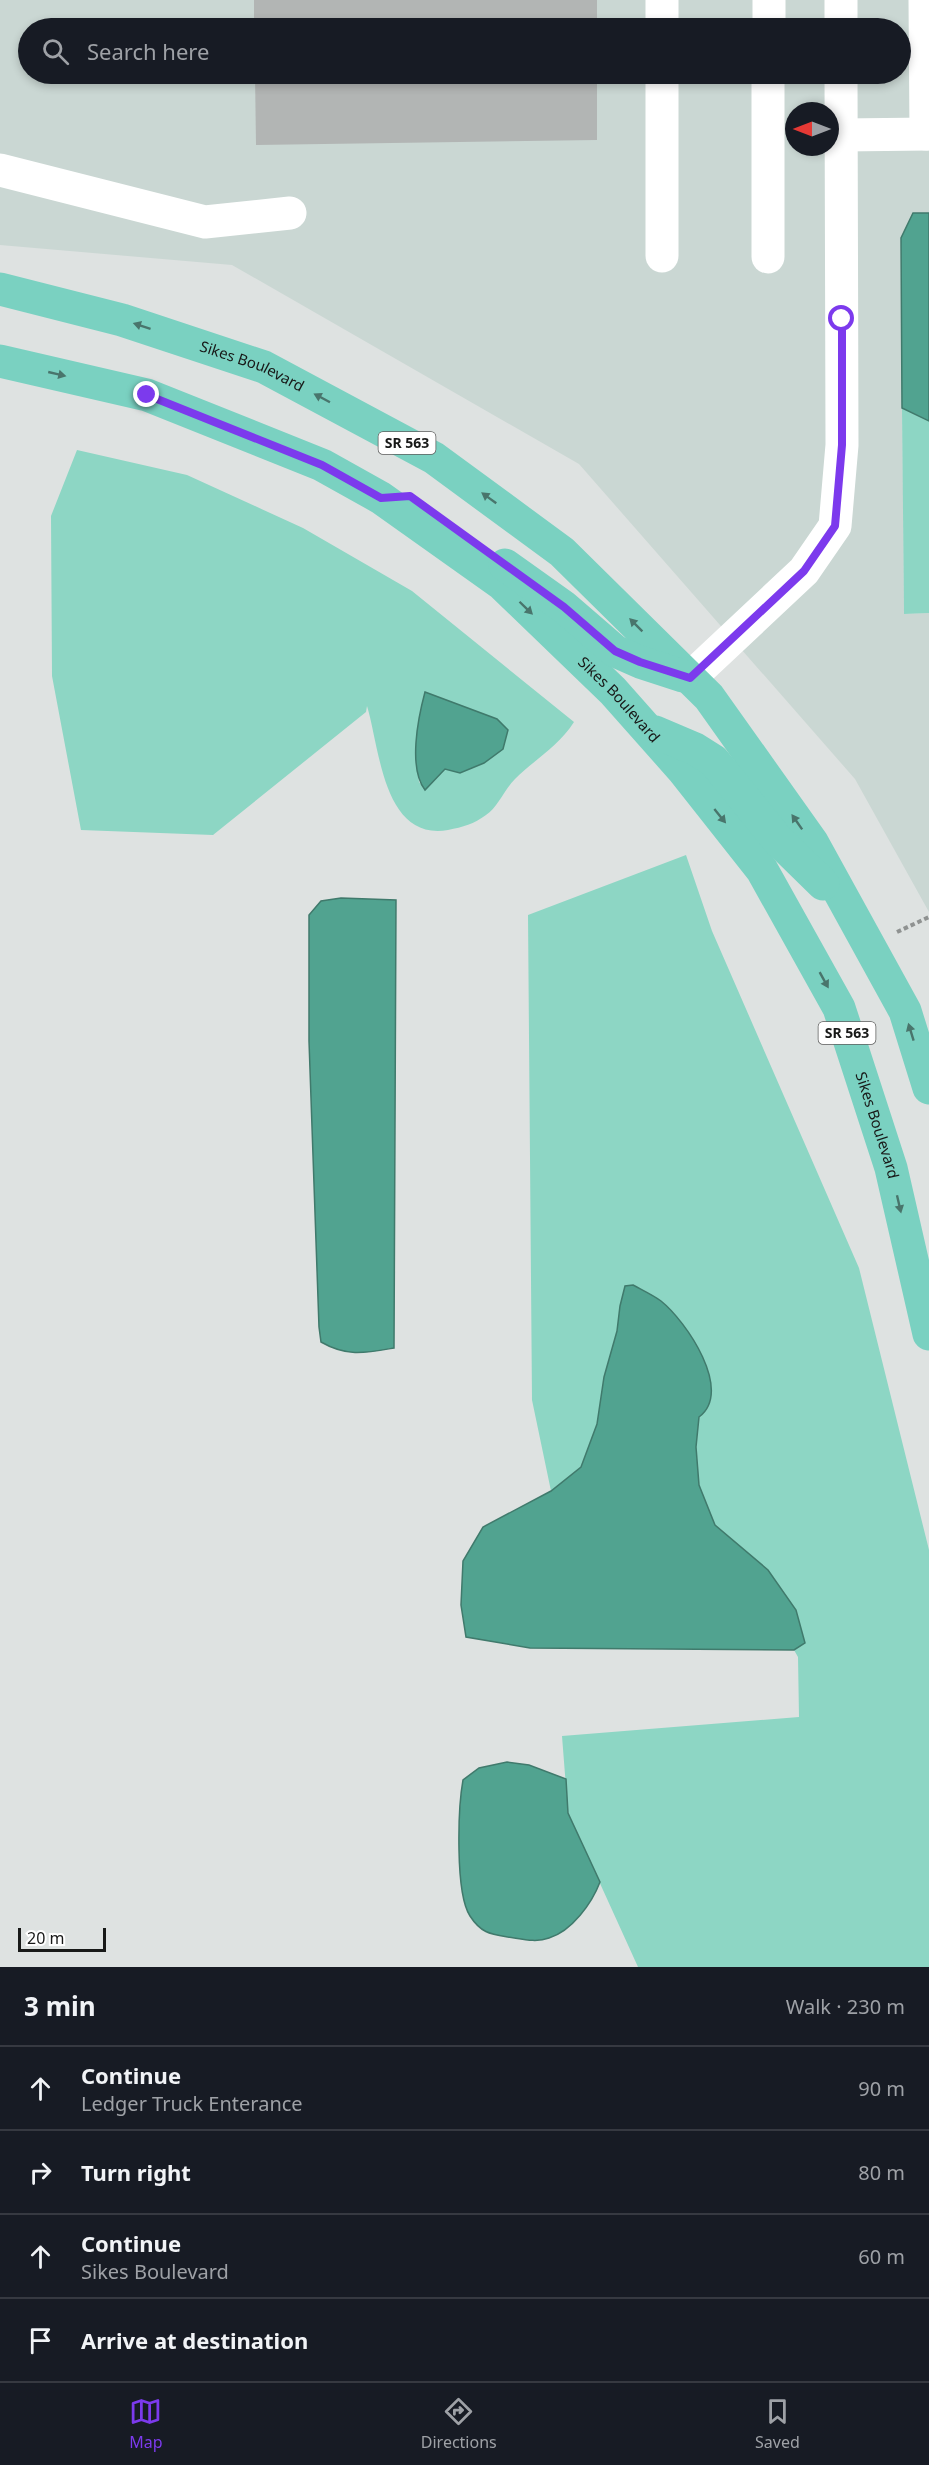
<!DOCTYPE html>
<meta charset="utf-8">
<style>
body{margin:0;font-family:"Noto Sans",sans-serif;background:#20242c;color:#f1f3f6}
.compass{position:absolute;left:785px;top:102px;width:54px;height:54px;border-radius:50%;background:#171b24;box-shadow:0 3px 9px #0003;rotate:270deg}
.scale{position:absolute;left:18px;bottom:15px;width:88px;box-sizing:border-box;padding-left:6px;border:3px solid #181918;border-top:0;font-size:16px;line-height:21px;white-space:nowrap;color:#181918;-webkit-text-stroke:4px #fff;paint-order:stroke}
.stop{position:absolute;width:18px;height:18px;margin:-14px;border:4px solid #7c3aed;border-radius:50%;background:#fff}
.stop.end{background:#7c3aed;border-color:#fff;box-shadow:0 2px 6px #0008}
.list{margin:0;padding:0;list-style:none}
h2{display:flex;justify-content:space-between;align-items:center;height:78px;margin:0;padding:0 24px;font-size:26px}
h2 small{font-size:20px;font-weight:400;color:#9ea1a6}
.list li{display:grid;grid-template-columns:39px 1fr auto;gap:18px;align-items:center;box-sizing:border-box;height:84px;padding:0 24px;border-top:2px solid #363941}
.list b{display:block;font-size:22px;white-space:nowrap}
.list p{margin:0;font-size:20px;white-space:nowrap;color:#9ea1a6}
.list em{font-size:20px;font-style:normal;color:#9ea1a6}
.icon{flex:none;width:33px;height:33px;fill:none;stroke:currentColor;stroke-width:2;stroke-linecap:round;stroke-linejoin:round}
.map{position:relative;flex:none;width:929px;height:1967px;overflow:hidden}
.search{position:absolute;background:#171b24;box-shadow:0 3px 9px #0003;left:18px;right:18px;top:18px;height:66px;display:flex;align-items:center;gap:15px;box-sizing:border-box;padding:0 21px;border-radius:33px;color:#9ea1a6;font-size:22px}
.sheet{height:414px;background:#171b24}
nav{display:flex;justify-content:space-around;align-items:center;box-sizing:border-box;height:84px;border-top:2px solid #363941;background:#171b24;font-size:16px;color:#9ea1a6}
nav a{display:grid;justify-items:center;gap:3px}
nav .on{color:#7c3aed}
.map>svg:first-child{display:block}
</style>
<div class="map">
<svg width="929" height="1967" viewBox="0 0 929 1967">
<rect width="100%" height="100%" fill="#dee2e1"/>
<path fill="#cad7d3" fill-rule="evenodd" d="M0,0h929v213l-16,1 -12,24 3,376 25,-1v299l-74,-133 -276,-315 -347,-199 -232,-20zM28,28h872v46h-872zM794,111h36v36h-36z"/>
<g fill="#8dd6c4" fill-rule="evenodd">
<path d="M902,408l27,13v192l-25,1z"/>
<path d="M77,450l110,25 116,53 109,63 162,131c-15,24 -40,38 -59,57 -11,11 -17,28 -29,36 -12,9 -23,12 -38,15 -65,11 -68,-81 -81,-124l-1,6 -153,123 -132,-5 -29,-154 -1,-160zM417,763h67l-24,10 -15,-4 -19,20 -7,-7z"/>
<path d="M686,855l26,76 147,337 70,282v417h-291l-70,-154 -6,-77 237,-19 -1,-60 -4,-7 11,-7 -9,-33 -28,-40 -53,-45 -16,-40 -3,-38 3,-30 -16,-92 -22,-24 -28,-16 -13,22 -3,24 -13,46 -7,47 -16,43 -30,24 -19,-91 -4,-485z"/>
</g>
<g fill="#51a390" stroke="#407a6c" stroke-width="1.5">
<path d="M913,213h16v208l-27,-13 -1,-170z"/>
<path d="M425,692l72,27 11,11 -5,19 -19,14 -24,10 -15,-4 -20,21c-17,-22 -7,-72 0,-98z"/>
<path d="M341,898l55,2 -2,448c-29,5 -47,9 -73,-6l-2,-15 -10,-286v-126l12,-14z"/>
<path d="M633,1285c9,5 20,10 28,16 25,20 73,90 38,116l-3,30 3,38 16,40 53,45 28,40 9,33 -11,7 -264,-2 -64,-11 -5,-32 2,-44 20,-34 68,-36 30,-24 16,-43 7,-47 13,-46 3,-25 5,-20z"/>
<path d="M507,1762l22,3 37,14 2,34 32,69c-8,21 -28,49 -51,56 -13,5 -27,1 -41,-1 -18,-3 -27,-4 -38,-21 -15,-23 -12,-108 -7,-136l16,-12z"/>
</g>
<g fill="#b2b5b4">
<rect x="254" y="0" width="343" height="28"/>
<path d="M255,74h342v66l-341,5z"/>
</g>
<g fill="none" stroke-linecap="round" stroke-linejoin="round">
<path stroke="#8f9291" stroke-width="4" stroke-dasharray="4.5 3" stroke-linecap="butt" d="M897,932l32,-15"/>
<g stroke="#fff" stroke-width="33">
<path d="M841,0v28"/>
<path d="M925,0l1,134"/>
<path d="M662,28v-28"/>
<path d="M769,28v-28"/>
<path d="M842,135l87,-1"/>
<path d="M0,170l205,52 85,-9"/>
<path d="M662,256v-182"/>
<path d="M768,257v-183"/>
<path d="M690,678l114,-107 31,-45 7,-81 -1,-371"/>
</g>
<g stroke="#7ad1c1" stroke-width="33">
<path id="s1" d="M0,289l122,31 142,47 170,91 128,94 147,145 103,145 93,169 24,77"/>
<path id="s2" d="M0,361l147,34 175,70 59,33 121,86 111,107 70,79 79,100 77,138 52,160 38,166"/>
<path d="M505,565l59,42 51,44 25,11 43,14"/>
<path d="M655,732l40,17 19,12 63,78 46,45"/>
</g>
</g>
<defs><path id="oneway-solid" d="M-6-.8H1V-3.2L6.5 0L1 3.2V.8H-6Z" transform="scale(1.5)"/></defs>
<g fill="#49756c">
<use href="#oneway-solid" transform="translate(142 326) rotate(-162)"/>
<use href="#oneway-solid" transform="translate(57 374) rotate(13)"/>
<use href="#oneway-solid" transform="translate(322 398) rotate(-152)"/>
<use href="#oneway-solid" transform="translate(489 498) rotate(-144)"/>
<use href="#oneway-solid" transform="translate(526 608) rotate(44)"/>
<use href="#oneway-solid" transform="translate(636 625) rotate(-135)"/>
<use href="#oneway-solid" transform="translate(720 816) rotate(51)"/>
<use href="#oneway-solid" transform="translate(797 822) rotate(-125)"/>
<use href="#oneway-solid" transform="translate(824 980) rotate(61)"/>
<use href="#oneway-solid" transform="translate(911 1032) rotate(-107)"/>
<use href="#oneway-solid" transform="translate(899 1204) rotate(77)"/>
</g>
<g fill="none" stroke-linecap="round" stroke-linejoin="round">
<path stroke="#7c3aed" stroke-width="8" d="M147,395l175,70 59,33 29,-2 154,111 51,44 25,11 50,16 114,-107 31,-45 7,-81v-126"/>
</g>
<g text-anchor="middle" stroke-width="5" stroke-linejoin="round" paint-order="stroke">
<g fill="#fff" stroke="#5d5e5d" stroke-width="1.5">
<rect x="378.5" y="432" width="57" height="22" rx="4.5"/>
<rect x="818.5" y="1022" width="57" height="22" rx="4.5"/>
</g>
<g font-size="14" font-weight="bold" fill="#181918">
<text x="407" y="448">SR 563</text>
<text x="847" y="1038">SR 563</text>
</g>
<g font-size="15" fill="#181918" stroke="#fff">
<text dy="5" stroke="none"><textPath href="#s1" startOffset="264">Sikes Boulevard</textPath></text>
<text dy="5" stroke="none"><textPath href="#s2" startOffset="720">Sikes Boulevard</textPath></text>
<text dy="5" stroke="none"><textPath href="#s2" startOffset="1224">Sikes Boulevard</textPath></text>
</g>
</g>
</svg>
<svg class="compass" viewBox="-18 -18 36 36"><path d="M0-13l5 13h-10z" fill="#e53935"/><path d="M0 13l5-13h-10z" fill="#9ea1a6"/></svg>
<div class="scale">20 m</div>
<div class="stop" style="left:842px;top:319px"></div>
<div class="stop end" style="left:147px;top:395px"></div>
<div class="search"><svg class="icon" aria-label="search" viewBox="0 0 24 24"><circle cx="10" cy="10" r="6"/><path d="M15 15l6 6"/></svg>Search here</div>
</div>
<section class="sheet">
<h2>3 min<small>Walk · 230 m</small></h2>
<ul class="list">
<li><svg class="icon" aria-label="ahead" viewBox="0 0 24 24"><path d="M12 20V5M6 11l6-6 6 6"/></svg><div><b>Continue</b><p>Ledger Truck Enterance</p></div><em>90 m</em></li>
<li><svg class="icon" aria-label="right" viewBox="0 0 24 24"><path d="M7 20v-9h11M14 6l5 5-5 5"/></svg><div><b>Turn right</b></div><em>80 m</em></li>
<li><svg class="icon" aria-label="ahead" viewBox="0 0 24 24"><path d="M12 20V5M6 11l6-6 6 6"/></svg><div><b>Continue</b><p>Sikes Boulevard</p></div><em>60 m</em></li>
<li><svg class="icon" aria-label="arrive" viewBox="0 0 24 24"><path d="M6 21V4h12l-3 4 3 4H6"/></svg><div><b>Arrive at destination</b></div></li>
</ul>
</section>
<nav>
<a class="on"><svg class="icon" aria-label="map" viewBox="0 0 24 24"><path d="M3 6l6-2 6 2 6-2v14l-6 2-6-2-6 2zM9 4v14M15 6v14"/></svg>Map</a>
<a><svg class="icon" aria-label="directions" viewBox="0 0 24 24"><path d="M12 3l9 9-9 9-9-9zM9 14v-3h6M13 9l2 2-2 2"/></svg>Directions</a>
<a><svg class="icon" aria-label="saved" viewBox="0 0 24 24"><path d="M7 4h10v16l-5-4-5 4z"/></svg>Saved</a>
</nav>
